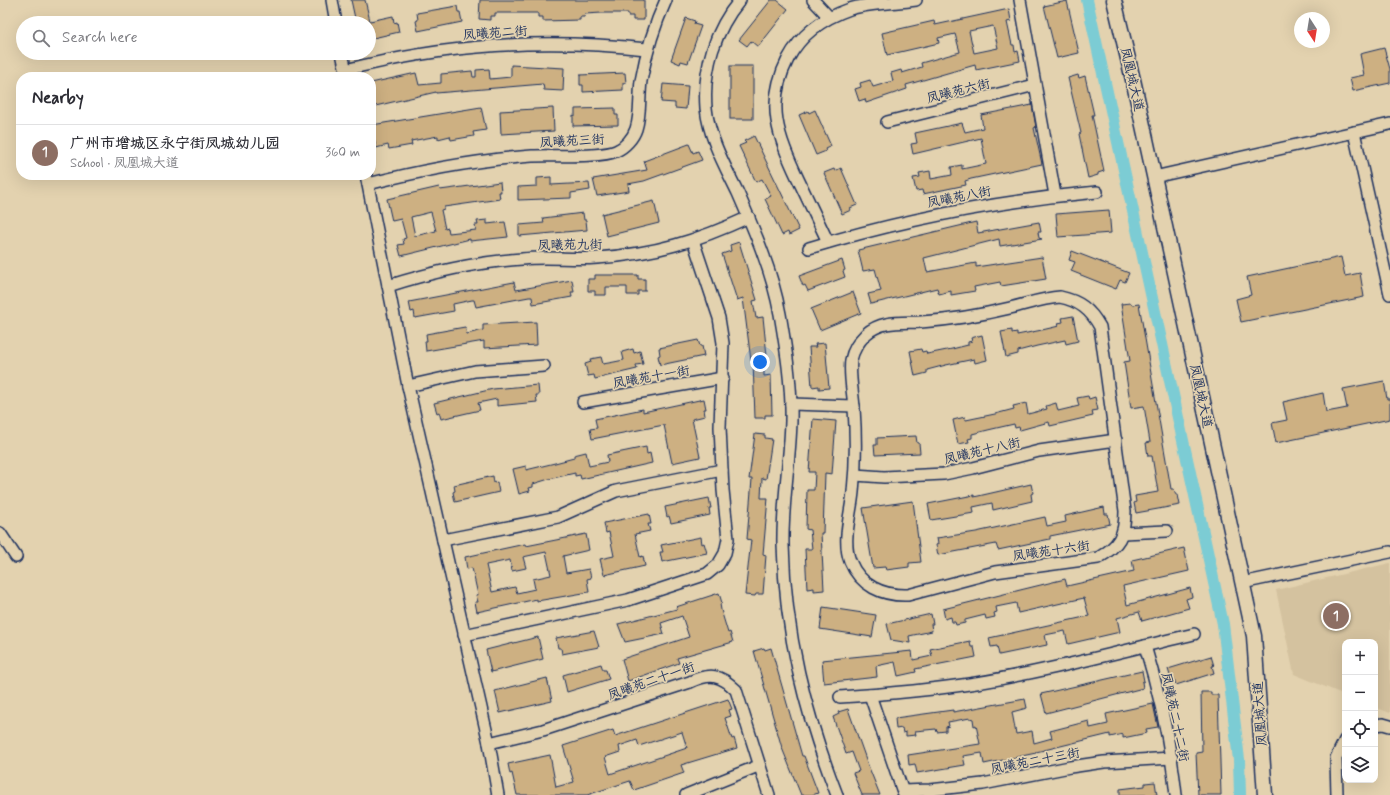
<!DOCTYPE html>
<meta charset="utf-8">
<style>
body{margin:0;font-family:Mynerve,"LXGW WenKai TC",sans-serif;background:#f2f2f3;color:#2b2b33}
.controls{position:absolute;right:12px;bottom:12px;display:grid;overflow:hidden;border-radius:8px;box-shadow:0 4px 16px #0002}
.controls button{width:36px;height:36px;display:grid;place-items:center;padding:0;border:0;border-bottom:1px solid #e1e1e2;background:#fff;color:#2b2b33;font:20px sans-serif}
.compass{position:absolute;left:1294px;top:12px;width:36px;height:36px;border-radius:50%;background:#fff;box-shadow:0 4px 16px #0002;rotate:168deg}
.you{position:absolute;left:760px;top:362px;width:14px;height:14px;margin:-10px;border:3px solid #fff;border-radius:50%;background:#1a73e8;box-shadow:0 0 0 6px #1a73e833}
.badge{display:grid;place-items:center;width:26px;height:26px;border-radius:50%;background:#2563eb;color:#fff;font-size:13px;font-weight:700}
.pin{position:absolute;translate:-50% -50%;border:2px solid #fff;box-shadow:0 1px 4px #0006}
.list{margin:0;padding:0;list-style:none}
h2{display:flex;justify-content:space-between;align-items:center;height:52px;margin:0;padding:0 16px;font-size:17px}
h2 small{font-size:13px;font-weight:400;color:#7c7c81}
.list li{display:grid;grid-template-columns:26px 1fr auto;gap:12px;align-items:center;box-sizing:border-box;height:56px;padding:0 16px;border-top:1px solid #e1e1e2}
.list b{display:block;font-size:15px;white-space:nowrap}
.list p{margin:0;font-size:13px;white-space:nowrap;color:#7c7c81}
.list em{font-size:13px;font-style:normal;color:#7c7c81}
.icon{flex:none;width:22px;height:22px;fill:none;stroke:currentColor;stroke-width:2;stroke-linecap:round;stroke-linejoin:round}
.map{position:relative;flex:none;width:1390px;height:795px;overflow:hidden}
.search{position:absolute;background:#fff;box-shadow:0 4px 16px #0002;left:16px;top:16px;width:360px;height:44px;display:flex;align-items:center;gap:10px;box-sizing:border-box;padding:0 14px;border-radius:22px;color:#7c7c81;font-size:15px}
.panel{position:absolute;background:#fff;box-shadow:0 4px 16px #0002;left:16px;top:72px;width:360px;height:108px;border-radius:16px}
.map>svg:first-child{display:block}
</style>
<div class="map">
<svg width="1390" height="795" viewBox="0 0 1390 795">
<rect width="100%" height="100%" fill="#e3d2af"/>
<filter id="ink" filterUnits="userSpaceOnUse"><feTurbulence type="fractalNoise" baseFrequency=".025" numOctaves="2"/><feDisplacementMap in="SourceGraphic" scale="8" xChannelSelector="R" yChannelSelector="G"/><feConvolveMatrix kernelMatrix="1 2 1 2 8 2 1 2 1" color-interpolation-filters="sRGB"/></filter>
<g filter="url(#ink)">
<path fill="#d4c29f" d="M1390,563v150l-15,-6v-65h-30v53l-51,-21 -18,-84z"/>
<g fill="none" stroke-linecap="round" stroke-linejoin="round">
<path stroke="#7bccd4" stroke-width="12" d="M1087,0l136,624 16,136 1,35"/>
</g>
<g fill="#cdb082" stroke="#1b2f5e" fill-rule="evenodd">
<path d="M351,0h14l5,21 23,-5 1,7 3,-1 2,10 -30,7v-16h-13z"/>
<path d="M480,0h164v20h-11v-4h-5v-3h-26l-17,1 -1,3h-4v3l-37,1v-4h-5v-4h-43v3h-5v4l-11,-1z"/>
<path d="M771,0h6l11,9 -30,38 -7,-6 -4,5 -8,-6z"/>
<path d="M1067,1l12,52 -22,5 -13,-52z"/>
<path d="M457,6l1,6h2l2,10 -44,9 -2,-10 2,-1 -1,-7z"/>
<path d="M1009,9l2,12 -4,1 5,23h2l1,7 3,-1 2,10 -44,9 -1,-5 -69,20 1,4 -41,14 -1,-4 -6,2 -4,-12 6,-2 -1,-4 10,-3 3,7 20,-6 -2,-8 10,-3 1,3 20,-6 -1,-4 39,-11 -5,-18 -17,4 1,5 -52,12 -5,-22 52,-12 1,4zM993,26l5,22 -24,5 -5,-22z"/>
<path d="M686,18l9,3 -1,3 7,2 -13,37 -7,-2 -1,3 -9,-4z"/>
<path d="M1384,48l6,21v14l-37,8 -3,-13 14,-3 -4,-21z"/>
<path d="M511,65l53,3 -1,23 -19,-1 -1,-6 -107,9v-1l-65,15v-24l45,-10 3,12 22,-2v-9l31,-3 1,6h3v-7l13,-1 1,10 21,-2z"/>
<rect x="730" y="66" width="23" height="53"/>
<path d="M625,73l1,10h-3v7l-40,2v-7h-3v-10z"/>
<path d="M1078,75l1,3 6,-2 9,39h-2l12,56 -6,2v2l-10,3 -9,-44 2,-1 -13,-55z"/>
<path d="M663,84l25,2 -2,23 -11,-1v-5l-14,-1z"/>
<path d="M1032,105l4,22 -2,1 8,36 -71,15 -6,2 1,4 -43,9 -1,-4 -6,1 -3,-13 7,-1 -1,-4 11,-2 1,8 21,-4 -1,-8 11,-2v4l24,-5 -5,-26 -68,16 -2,-10 6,-1 -2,-10 47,-10 3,9 18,-4 -2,-13z"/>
<path d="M481,107l5,23 -13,2 1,4 -23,4 -1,-4 -12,3v-3l-27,5 1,4 -23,4 -1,-4 -12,3 -4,-23z"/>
<path d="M553,108l1,23 -53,3 -1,-23z"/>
<path d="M615,108v7h3v10l-45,1v-11l2,1v-7z"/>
<path d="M815,110l16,36 -6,3 1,2 -10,4 -17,-40 9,-4 1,2z"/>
<path d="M754,136l45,94 -10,5 -1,-3 -6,3 -17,-36 6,-3 -9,-17 -6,3 -17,-36 7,-3 -2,-2z"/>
<path d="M689,144l4,9 5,-2 4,9 -58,21 -16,3 1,7 -32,5 -4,-17 54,-9 -3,-9z"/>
<path d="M841,168l16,37 -7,3 1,2 -9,4 -18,-41 10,-4 1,2z"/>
<path d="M551,177v8l38,-2 1,7 -19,3v5l-53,2v-13l19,-1v-8z"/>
<path d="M500,182l1,10h-2l1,7 -56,8v2l-3,1 4,19 3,-1 1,5 27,-3 -1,-5h3l-1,-4 10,-1v4l18,-2 3,15 -38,4v-2l-69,17 -3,-11 6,-1 -1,-5 3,-1 -5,-19 -9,2 -5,-22 52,-12 1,3zM431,212l5,19 -21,5 -4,-19z"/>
<path d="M654,201l5,22 -52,13 -5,-22z"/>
<path d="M1109,210l2,23 -53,4 -2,-23z"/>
<path d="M583,213l1,7h2l1,10 -68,6v-11l25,-2 -1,-5z"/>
<path d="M976,222l2,11 61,-11 2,10h-3l1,6 3,1 -42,7 -1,-7 -75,19 3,14 49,-9v4l66,-10 4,22 -45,7 -1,-4 -26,5 1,4 -24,4v-4l-12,3 -2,-6 -66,16 -3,-10 13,-3 -6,-22 -12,2 -5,-21z"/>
<path d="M739,242l18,58 -4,1 3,17 7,-1 4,39 -3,1v19l7,-1 1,40h-7v3h-10l-2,-57h-2l-8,-63 -6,2 -15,-46 9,-3 -1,-6z"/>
<path d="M1072,251l57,22 -4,9 -5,-2 -4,9 -45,-18 4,-9 -6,-2z"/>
<path d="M1341,257l4,19 15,-3 4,24 -123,25 -5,-23 15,-4 -4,-18z"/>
<path d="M842,260l3,10 -2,1 2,6 -37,14 -3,-6 -2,1 -4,-10z"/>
<path d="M595,275h43v4h7v12h-7v4h-11v-8h-21v8h-11v-4h-7v-12h7z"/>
<path d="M572,280l2,12h-3l1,5 -39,7 -1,-7h-3l-53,10 -2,-7h-2l-19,4 1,7 -39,7 -1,-7 -3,1 -2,-10 105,-20 2,8z"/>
<path d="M853,292l8,21 -41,17 -9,-21z"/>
<path d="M1131,303l1,2 7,-1 32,185h3l2,6h2l2,10 -44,8 -2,-10 2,-1 -1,-6 23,-4 -6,-36h-4l-2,-13 4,-1 -6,-36 -13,2 -7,-46 6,-1 -9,-57z"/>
<path d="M1073,316l5,25 -12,3 -1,-4 -28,6 -19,5v3l-12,3 -5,-25 11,-2v3l5,-1v3l25,-5 17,-4 -1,-3 5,-1 -1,-4z"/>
<path d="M536,322l1,23 -53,3v-7l-58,10 -1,-10h2l-1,-7 39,-7 2,7 16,-4v-5z"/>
<path d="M982,335l5,25 -12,3 -1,-4 -28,6 -19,5v3l-12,3 -5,-25 11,-2 1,3 4,-1 1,3 25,-5 16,-4v-3l4,-1 -1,-3z"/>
<path d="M698,340l2,6h2l2,10 -44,9 -2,-9 2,-1 -1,-7z"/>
<path d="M825,343l4,45 -10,1v-3l-7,1 -3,-40h7l-1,-3z"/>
<path d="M633,349l1,4 6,-2 3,13 -7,1 1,4 -42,10 -1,-4 -6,1 -3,-12 6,-2 -1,-3 11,-2 2,7 11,-2 10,-2 -2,-8z"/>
<path d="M1384,381l3,18h3v20l-114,24 -4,-20 15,-3 -4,-18 40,-9 3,19 11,-2 10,-2 -4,-19z"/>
<path d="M538,385l1,10h-3l1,7 -40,4v-7l-19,4 2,7 -39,9 -2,-7 -2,1 -3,-10 59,-14z"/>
<path d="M1088,396l1,3 6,-2 3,13 -6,1 1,5 -43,10 -1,-4 -29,8 -1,-3 -4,1 -1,-4 -26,6 -16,4v4l-4,1 1,3 -11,2 -5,-24 12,-3 1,3 29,-6 19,-5 -1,-3 13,-3 2,11 19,-5 -1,-3 10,-3 2,8 21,-5 -2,-8z"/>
<path d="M704,399l2,10h-2l1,7 -13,3 8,38 -28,6 -8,-38 -72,14 -2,-10 7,-1 -2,-9 48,-10v3z"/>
<path d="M813,419l23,2 -4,53 -7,-1 -2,60h-2l3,57 -10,1v-3l-7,1 -2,-40h7l-2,-19 -4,-1 1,-39h7l1,-18h-6z"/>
<path d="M755,434l10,1v3l7,1 -6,40 -4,-1 -1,20h7l-5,56 3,1 -3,39h-7l-1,2 -10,-1 6,-55 -4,-1 5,-60h-3z"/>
<path d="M916,436l1,7h2l1,10 -45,2 -1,-10h3v-7z"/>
<path d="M646,447l1,7 3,-1 2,10 -71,16 -1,-4 -5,1v-3l-26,6 -16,5v3l-4,1 1,3 -11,3 -6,-25 13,-3v4l29,-7 19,-5v-3l12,-3 3,14 19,-4 -1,-7z"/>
<path d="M493,476l1,7 3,-1 2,10 -44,10 -2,-10 2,-1 -1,-6z"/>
<path d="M1031,484l2,9 -2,1 1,7 -39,9 -1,-7 -19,4 1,6 -43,7 -3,-16 46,-9v2z"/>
<path d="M709,498l2,10h-2l1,7 -39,8 -2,-7 -2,1 -2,-10z"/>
<path d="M913,501l8,61 -12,1v4l-23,3 -1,-3 -12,1 -10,-60z"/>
<path d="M1104,507l1,7h3l2,10 -60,12v3l-52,11 -2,-6 -58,11 -2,-10 2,-1 -1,-6 39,-6 69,-15 2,9 19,-4 -1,-6z"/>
<path d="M649,514l2,10h-3l2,7 -15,3 5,23 3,-1 2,10 -41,9 -4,-16 14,-3 -5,-24 -3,1 -2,-10z"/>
<path d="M586,534l3,16 -26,6 3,17 23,-4 2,9 -4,1 2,13 -52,9v-2l-60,13 -2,-10h3l-2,-7h2l-6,-27 -5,1 -2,-12 60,-13 1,2zM546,552l5,23 -18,4 2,10 -18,4 -2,-6 -23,5 -6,-27 24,-5 2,11 14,-3 -3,-11z"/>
<path d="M701,537l1,7 2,-1 3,10 -45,9 -2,-10h3l-2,-7z"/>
<path d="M1184,548l5,23 -66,15 4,19 63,-17 2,9 -6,2 3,9 -47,13 -3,-9 -22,6 3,14 -52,12 -3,-13 -20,4 2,10 -48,10 -2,-9 -6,1 -2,-9 100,-22 -5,-18 -66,15 -2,-10 -20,4 1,5 -3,1 1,4 -9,2 -1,-4 -20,5v3l-9,2 -1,-3h-3l-1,-5 -6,2 -2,-10 122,-30 2,7 67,-15 -2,-11z"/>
<path d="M719,593l3,10 -2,1 1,6 7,23 2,-1 3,10 -56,16 2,5 -51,18 -6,-22 67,-22 -7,-21 -21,7 3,11 -39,8 -7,-18 59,-15 -1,-2z"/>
<path d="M823,607l53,8 -4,22 -52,-8z"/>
<path d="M931,614l2,10h-2l1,7 -23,5 1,7 -19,-3 -4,-16z"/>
<path d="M594,631l5,16 -37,7 -1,-6h-3l-2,-10z"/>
<path d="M538,637l5,22 -52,13 -5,-22z"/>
<path d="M970,641l1,6h3l2,10 -61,12 1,3 -18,4 -3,-14 -19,4 1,11 -53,6 -2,-23 90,-9 1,9 19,-4 -2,-7z"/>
<path d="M764,648l1,2 6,-2 31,108h2l14,37 -6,2h-11l-19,-47 -28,-97z"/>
<path d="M1211,656l3,10h-2l2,7 -38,12 -2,-7 -3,1 -3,-10z"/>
<path d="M601,664l2,6h3l3,9 -42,13 -4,-17z"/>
<path d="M1142,671l2,10 -2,1 1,6 -97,25 -5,-19z"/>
<path d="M547,678l5,23 -52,12 -5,-22z"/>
<path d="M1201,692h10v3h7l3,100h-23l-2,-42 6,-1z"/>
<path d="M728,699l4,10 -3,1 2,6 -6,2 7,21 2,-1 3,10 -56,17 3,8 -50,17 -4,-9 -43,14h-70l-5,-22 -2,1 -2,-10 42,-9 6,32 18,-5 -11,-36 50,-16 2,6zM682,732l5,16 -77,26 -5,-17 15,-5 -1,-6 18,-6 2,6z"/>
<path d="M1025,699l2,9 -15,4 4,22 16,-3 2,12 18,-5 -2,-7 39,-10 1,7 18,-4 -2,-10 47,-10 5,23 -12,2 1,4 -24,5v-4l-13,3v-3l-74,18v1l-52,11 -2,-11 -19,3 2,9 -48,8 -2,-9 -6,1 -1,-10 72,-11 -4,-19 -2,1 -1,-7 -3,-1 -22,4 1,4 -3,1v4l-9,1 -1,-3 -21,2 1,4 -10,1v-4l-3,1 -1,-5 -6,1 -1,-11 58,-8v2z"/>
<path d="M848,709l20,56 12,30h-18l-9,-22 6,-2 -7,-19 -6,2 -13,-37 6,-3 -1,-2z"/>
<path d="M1155,782l2,13h-37v-6l25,-3v-3z"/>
</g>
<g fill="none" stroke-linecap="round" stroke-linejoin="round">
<defs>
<g id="minor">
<path d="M332,0l4,23"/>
<path d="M740,0c-25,30 -37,68 -34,108 3,30 19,58 32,85 17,39 34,78 42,121 6,35 12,72 11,107 -1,41 -9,83 -8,124 2,89 22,168 54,250"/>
<path d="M813,0l16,17"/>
<path d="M1020,0l35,195"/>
<path d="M342,53l5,23"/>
<path d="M345,70c105,-26 196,-32 302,-21"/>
<path d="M887,122l148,-37"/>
<path d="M1354,132l36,162"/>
<path d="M366,175l42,211 81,357 9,52"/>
<path d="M1154,177l236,-53"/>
<path d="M368,184c54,-14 108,-24 164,-28 20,-1 68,2 84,-5 9,-4 17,-13 20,-22 5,-15 3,-33 5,-48 5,-28 13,-55 25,-81"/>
<path d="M828,242c-10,-21 -20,-42 -30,-63 -20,-43 -33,-75 -10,-120 13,-25 36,-41 62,-50 18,-6 47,-6 66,-9"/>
<path d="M809,248c95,-29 189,-47 288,-56"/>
<path d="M388,286c44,-14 88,-24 134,-27 25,-3 50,1 75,-1 58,-4 100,-17 152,-41"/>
<path d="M1060,297c19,4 30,12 40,30l25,184c0,24 -6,35 -27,47l-103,14 -87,23c-25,1 -48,-9 -58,-34 -8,-21 1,-47 3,-69 3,-28 3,-56 1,-84 -1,-16 -5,-32 -3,-48 2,-10 8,-19 15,-26 16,-14 35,-11 55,-12 30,-2 60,-7 89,-14 17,-4 33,-10 50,-11z"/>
<path d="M408,386l67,-15 69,-5"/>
<path d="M583,402l140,-24"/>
<path d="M791,404l63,2"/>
<path d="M855,475l29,2 60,-3 29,-6 66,-17 77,-11"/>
<path d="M0,533l16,24"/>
<path d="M1123,533l44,-2"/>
<path d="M443,540l115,-23 58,-26 106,-21"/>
<path d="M1242,583l148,-31"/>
<path d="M464,635l164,-35 79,-26 11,-9 7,-12 3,-14 -5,-49 -3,-63 3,-84 -4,-25 -26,-78"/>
<path d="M1145,646c16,52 25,95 31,149"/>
<path d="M870,695l34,100"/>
<path d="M840,697c46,-3 91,-7 136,-14 73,-12 146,-32 218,-49"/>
<path d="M1375,725l8,-1 7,2"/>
<path d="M489,743l54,-13 147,-48c20,-9 30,-8 46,8l33,105"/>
<path d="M903,791l27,-1 53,-6 87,-17 34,-5 68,-4"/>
<path d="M686,795l72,-29"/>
<path d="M1337,795l-1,-37 9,-18"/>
</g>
<path id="major" d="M1114,0l20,84 120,552 11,159"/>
</defs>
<use href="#minor" stroke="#1b2f5e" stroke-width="14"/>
<use href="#major" stroke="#1b2f5e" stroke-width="17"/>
<use href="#minor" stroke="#e3d2af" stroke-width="11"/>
<use href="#major" stroke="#e3d2af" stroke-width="14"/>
</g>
</g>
<g text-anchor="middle" stroke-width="3.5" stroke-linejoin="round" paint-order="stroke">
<g font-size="13" fill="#1b2f5e" stroke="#e3d2af">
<text transform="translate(495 32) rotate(-4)" y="5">凤曦苑二街</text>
<text transform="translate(1133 79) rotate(77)" y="5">凤凰城大道</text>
<text transform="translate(958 90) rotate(-14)" y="5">凤曦苑六街</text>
<text transform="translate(572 140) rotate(-3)" y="5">凤曦苑三街</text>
<text transform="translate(959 196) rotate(-11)" y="5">凤曦苑八街</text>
<text transform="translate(570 244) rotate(-1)" y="5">凤曦苑九街</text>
<text transform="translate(651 376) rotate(-10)" y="5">凤曦苑十一街</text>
<text transform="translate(1202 396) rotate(78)" y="5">凤凰城大道</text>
<text transform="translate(982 450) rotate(-13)" y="5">凤曦苑十八街</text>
<text transform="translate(1051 550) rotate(-8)" y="5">凤曦苑十六街</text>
<text transform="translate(651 680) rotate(-19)" y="5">凤曦苑二十一街</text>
<text transform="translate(1259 714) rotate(-94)" y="5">凤凰城大道</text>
<text transform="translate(1176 717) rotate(78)" y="5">凤曦苑二十二街</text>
<text transform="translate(1035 760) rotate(-11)" y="5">凤曦苑二十三街</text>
</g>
</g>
</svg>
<div class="controls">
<button>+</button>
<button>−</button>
<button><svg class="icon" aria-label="locate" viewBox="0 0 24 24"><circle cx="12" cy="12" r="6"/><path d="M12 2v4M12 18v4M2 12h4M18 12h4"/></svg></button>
<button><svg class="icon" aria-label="layers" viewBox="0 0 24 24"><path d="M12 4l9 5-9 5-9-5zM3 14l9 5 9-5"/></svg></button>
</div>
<svg class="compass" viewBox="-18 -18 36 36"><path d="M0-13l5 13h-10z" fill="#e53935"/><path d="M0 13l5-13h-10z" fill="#7c7c81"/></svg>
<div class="you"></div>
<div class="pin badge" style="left:1336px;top:616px;background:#8d6e63">1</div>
<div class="search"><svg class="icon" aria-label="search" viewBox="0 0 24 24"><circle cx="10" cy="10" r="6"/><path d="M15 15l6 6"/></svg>Search here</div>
<section class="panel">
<h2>Nearby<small></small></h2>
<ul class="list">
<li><span class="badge" style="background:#8d6e63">1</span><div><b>广州市增城区永宁街凤城幼儿园</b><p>School · 凤凰城大道</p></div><em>360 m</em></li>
</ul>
</section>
</div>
